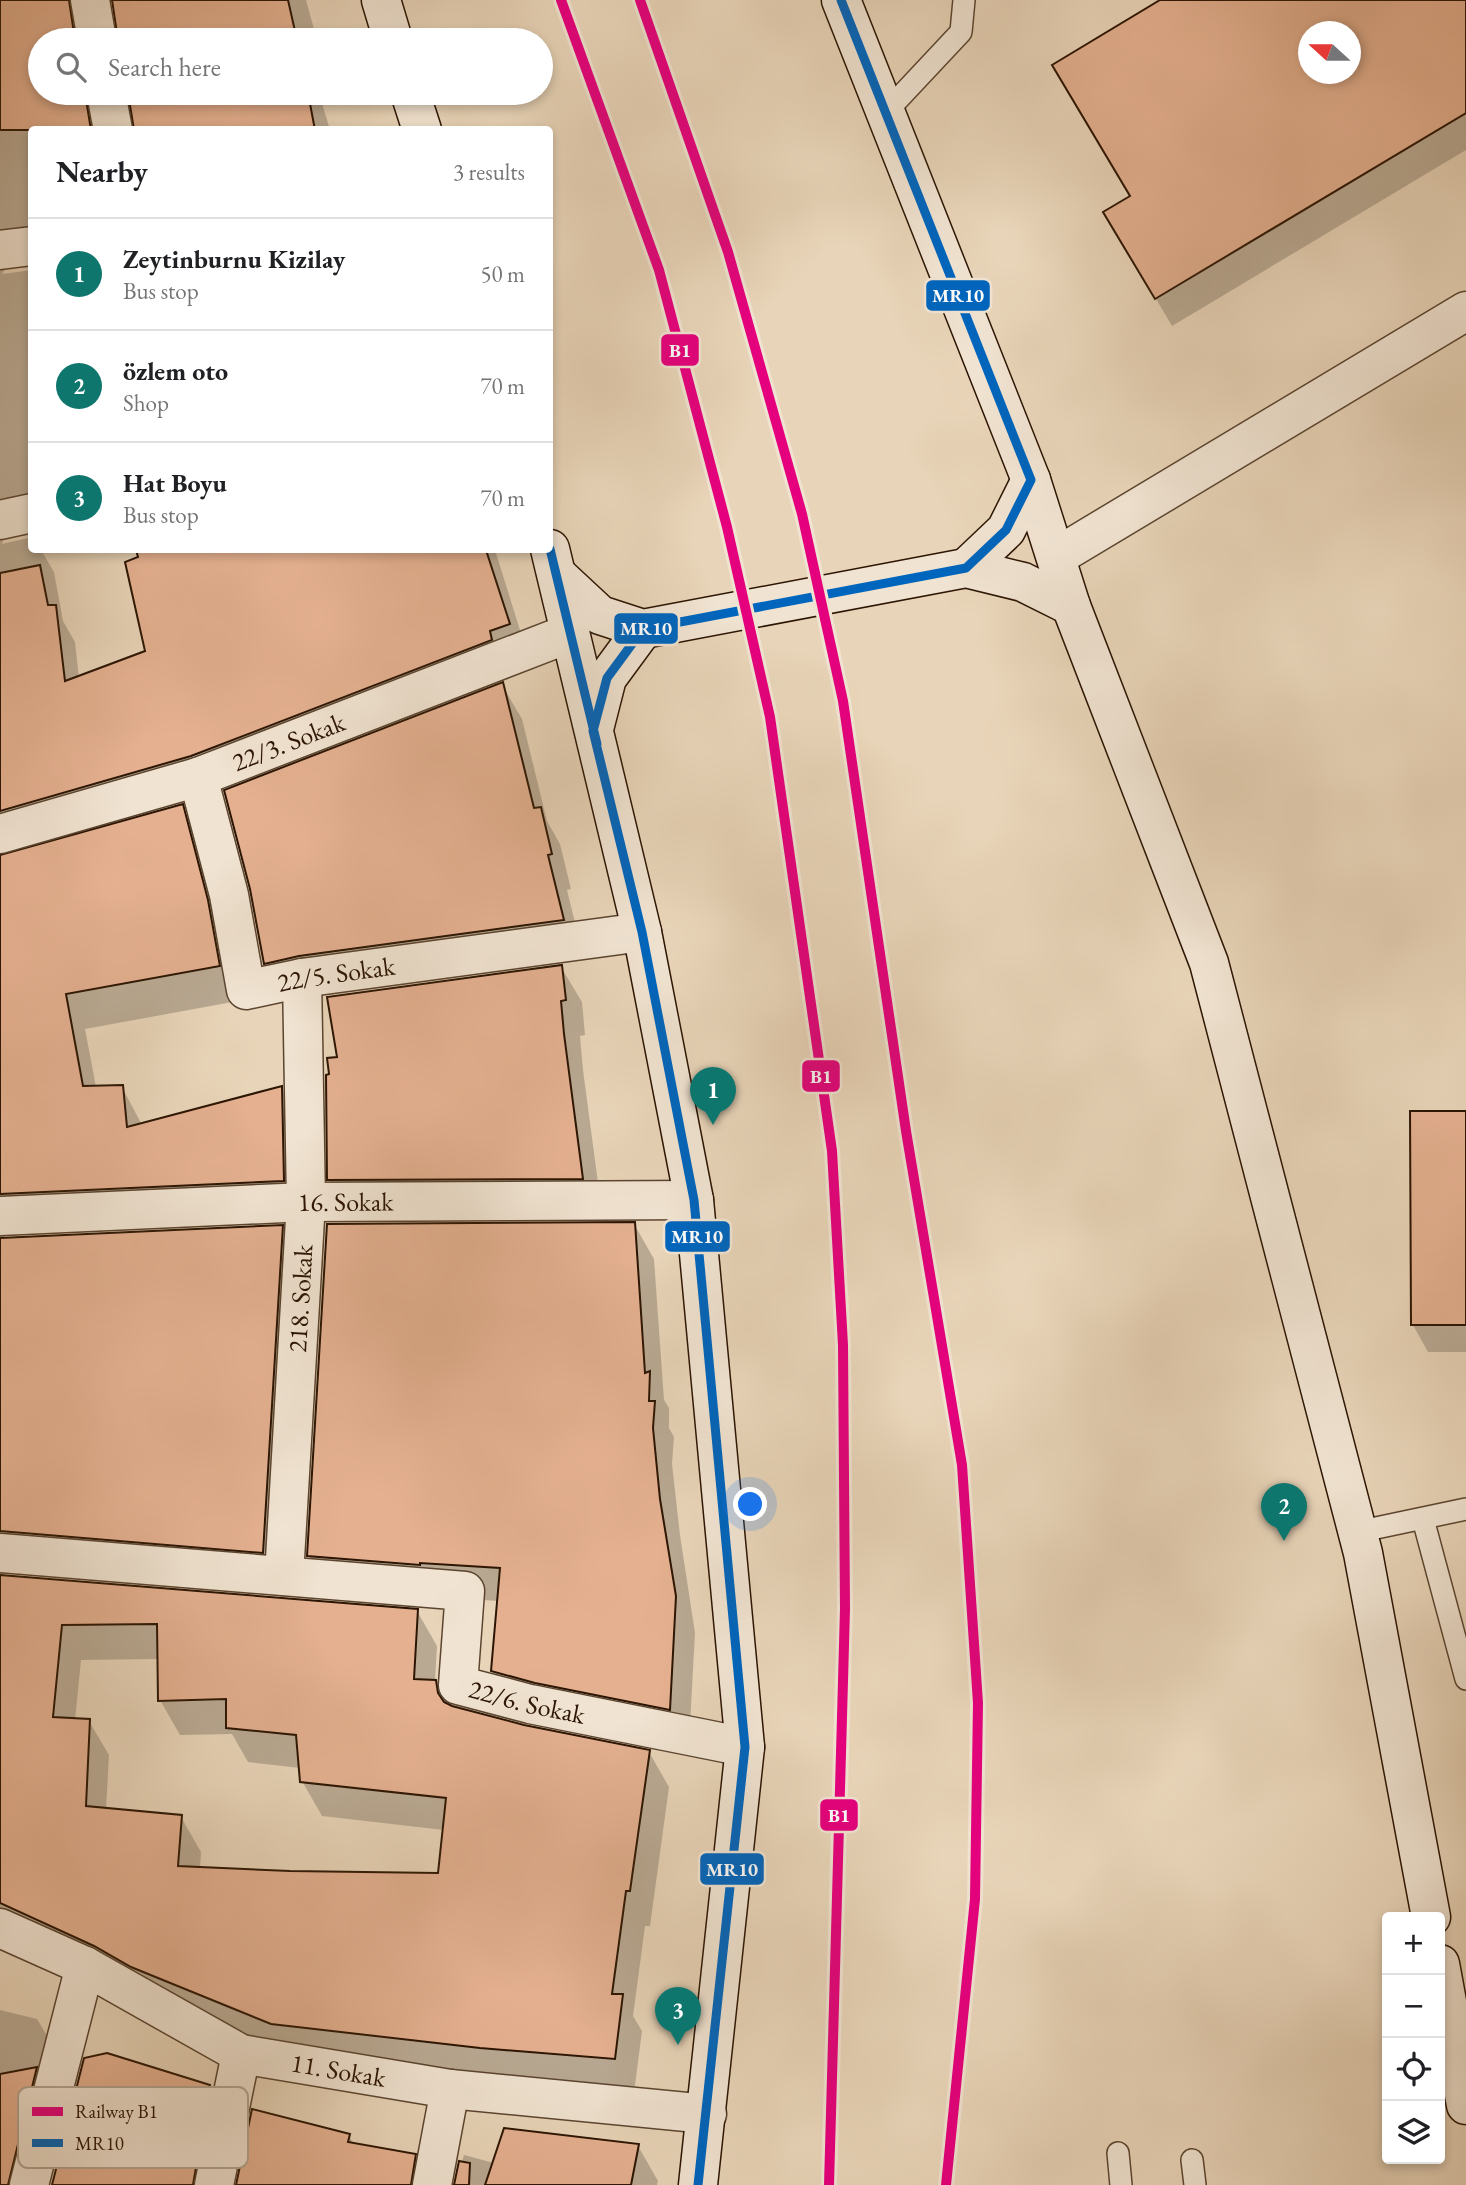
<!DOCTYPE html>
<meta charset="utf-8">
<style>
body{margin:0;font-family:"EB Garamond",serif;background:#f2f2f2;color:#202124}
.controls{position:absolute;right:21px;bottom:21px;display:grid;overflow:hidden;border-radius:7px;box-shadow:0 4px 10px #0003}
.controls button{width:63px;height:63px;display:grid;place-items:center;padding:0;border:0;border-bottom:2px solid #e0e0e0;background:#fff;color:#202124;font:35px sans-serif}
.compass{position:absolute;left:1298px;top:21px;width:63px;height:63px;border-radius:50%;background:#fff;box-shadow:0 4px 10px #0003;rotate:291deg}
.you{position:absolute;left:751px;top:1505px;width:24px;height:24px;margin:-18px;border:5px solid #fff;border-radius:50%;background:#1a73e8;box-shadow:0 0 0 10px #1a73e833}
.badge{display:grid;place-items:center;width:46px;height:46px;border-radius:50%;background:#0f766e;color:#fff;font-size:23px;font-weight:700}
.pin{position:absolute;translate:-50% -58px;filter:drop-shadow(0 2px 4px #0008)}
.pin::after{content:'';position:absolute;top:37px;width:24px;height:21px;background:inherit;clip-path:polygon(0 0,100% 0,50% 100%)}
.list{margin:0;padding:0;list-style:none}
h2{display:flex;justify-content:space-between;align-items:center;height:91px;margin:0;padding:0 28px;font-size:30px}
h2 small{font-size:23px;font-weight:400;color:#757577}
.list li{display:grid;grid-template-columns:46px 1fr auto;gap:21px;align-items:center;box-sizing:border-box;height:112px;padding:0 28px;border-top:2px solid #e0e0e0}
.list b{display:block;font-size:26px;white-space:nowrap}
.list p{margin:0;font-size:23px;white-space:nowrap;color:#757577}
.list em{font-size:23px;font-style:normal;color:#757577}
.icon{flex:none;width:38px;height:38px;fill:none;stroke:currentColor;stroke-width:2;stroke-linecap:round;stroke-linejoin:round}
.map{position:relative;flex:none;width:1466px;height:2185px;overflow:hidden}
.search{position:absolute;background:#fff;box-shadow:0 4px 10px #0003;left:28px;top:28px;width:525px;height:77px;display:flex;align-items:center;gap:18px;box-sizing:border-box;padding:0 24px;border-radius:38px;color:#757577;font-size:26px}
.panel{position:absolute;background:#fff;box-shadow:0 4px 10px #0003;left:28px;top:126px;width:525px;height:427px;border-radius:7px}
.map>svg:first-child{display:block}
</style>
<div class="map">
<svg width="1466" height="2185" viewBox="0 0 1466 2185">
<rect width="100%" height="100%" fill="#e8d4b8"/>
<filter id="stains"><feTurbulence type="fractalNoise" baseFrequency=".00286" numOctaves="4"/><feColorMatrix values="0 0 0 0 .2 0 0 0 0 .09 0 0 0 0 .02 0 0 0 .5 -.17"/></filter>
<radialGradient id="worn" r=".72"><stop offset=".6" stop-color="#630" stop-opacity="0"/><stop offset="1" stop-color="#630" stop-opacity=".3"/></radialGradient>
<g fill="#0003" fill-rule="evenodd">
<path d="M0,0h66l22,39 -48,1v53h279l11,37h-194l-3,-23 -10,-1 -19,24h-72v131l-25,6 -5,7 30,-4v260l-17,3 -11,6 -2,5 30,-7v13h9l13,22 9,49 12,21 4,36 68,-26 -9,-102h357l34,109 -515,189 -14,8z"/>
<path d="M113,0h193l11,40h-197z"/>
<path d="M1163,0h303v150l-294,176 -67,-114 27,-15zM1308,32h42v42h-42z"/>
<path d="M502,685l20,34 25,102 13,23 11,45 -4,1 16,65 -298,43 -20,-35z"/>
<path d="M182,806l20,35 36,160 -153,28 11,58h26l20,38 139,-37 20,35 2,93 -294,16 -8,8 281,-13 20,35 -19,325 -272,-19 -11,9v-719z"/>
<path d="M561,967l21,35 3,33 -5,1 3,34 19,143 -253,2 -20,-35 2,-105 8,-17z"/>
<path d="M1466,1113v239h-38l-15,-27z"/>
<path d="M634,1224l20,35 10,141 5,8v20l5,9 -2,27 8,71 15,98 -6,111 -176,-38 -20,-35 6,-70 -170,-10 -20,-35z"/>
<path d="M0,1577l417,34 20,35 -2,35 15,26 74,20 125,25 20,35 -19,139h-5l-12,90 9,15 -8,62 -342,-35 -292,-130zM159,1659l1,41 20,35 52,-1 16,28 52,6 2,13 20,35 122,14 -5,44 -239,-5 1,-17 -20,-35 -75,-7 3,-55 -20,-34 -14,-1 6,-60z"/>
<path d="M0,2010l37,9 21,35 -23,131h-35z"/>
<path d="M209,2087l20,35 -11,63h-165z"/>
<path d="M348,2135l6,9 61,11 17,30h-194z"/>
<path d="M638,2146l20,35 -1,4h-202l9,-30 30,8z"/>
</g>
<g fill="#e4b090" stroke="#2c1503" stroke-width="2" fill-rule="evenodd">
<path d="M0,0h69l6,40h-35v53h45l6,37h-91z"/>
<path d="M112,0h176l9,40h-179z"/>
<path d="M1160,0h306v113l-311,186 -52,-87 27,-16 -78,-131zM1308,32h42v42h-42z"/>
<path d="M128,93h180l7,37h-181z"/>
<path d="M136,550h350l24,74 -20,7 2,9 -301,116 -191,55v-238l40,-8 8,40h8l9,76 80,-30 -20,-89 13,-5z"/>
<path d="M503,682l31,126 7,-1 11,47 -4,1 16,65 -265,36 -35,8 -14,-75 -26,-99z"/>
<path d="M183,804l25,96 12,66 -154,28 17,92 40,-1 4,42 155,-41 2,95 -284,13v-339z"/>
<path d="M562,965l4,35 -5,1 3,33 19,145 -256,1 -1,-105 3,-1 -2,-16 10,-1 -10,-60z"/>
<path d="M1410,1111h56v214h-55z"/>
<path d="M635,1222l10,151 5,-2 -1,30h6l-2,27 7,71 16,97 -6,114 -135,-27 -44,-12 9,-103 -80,-5v2l-113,-9 20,-332z"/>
<path d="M283,1225l-20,328 -263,-22v-293z"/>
<path d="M0,1575l418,34 -4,70 22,1 2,13 6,9 8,4 72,19 126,25 -20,141h-4l-14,103h11l-8,65 -135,-11 -209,-24 -140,-57 -37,-21 -94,-43zM157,1624l1,77 68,-2v29l70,7 4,47 146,16 -8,75 -148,-2 -112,-5 4,-51 -96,-9 4,-87 -37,-2 9,-92z"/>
<path d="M107,2053l103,32 -17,100h-141l32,-127z"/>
<path d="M37,2067l-29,118h-8v-111z"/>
<path d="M252,2109l98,25 -2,8 68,12 -5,31h-175z"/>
<path d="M504,2128l135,16 -8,41h-146z"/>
<path d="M459,2161l11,2 -1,22h-15z"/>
</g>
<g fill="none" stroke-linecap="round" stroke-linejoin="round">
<defs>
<g id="service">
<path d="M886,112l75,-80 3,-32"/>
<path d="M1423,1519l43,160"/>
<path d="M1357,1532l109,-23"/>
<path d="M1118,2153l3,32"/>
<path d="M1192,2160l3,25"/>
</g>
<g id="minor">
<path d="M90,0l7,40"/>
<path d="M106,93l7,37"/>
<path d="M0,250l32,-4"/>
<path d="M0,520l32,-7"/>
<path d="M1056,557l410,-246"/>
<path id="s1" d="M198,777l31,118 17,95 56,-12 340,-46"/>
<path id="s2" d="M0,834l198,-57 372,-144"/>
<path id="s3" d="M0,1216l306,-14 388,-2"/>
<path id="s4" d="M0,1553l465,38 -7,94 72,19 215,43"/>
<path id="s5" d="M284,1576l22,-374 -4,-224"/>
<path id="s6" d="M0,1928l85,38 156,88 209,35 257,25"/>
<path d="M29,2185l56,-219"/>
<path d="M214,2185l27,-131"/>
<path d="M432,2185l18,-96"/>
</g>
<g id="secondary">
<path d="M381,0l12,40"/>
<path d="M841,0l190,480 40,126 138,357 154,590 68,364"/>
<path d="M410,93l12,37"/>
<path d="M550,549l92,383 52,268 51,547 -47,438"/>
<path d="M966,568l40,-38 25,-50"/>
<path d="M557,575l43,40 43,14 323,-61 57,14 48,24"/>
<path d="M595,725l12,-47 36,-49"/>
<path d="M1440,1964l26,141"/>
</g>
</defs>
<use href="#service" stroke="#5b4530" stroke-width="24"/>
<use href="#minor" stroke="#5b4530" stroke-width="41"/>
<use href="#secondary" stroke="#2c1503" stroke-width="41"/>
<use href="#service" stroke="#f0e3d1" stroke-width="21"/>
<use href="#minor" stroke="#f0e3d1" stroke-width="38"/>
<use href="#secondary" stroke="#f0e3d1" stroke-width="38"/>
<defs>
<g id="bus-1">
<path d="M550,549l47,195"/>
<path d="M698,2185l47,-438 -51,-547 -52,-268 -49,-201 14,-53 36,-49 323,-61 40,-38 25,-50 -190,-480"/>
</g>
</defs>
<use href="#bus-1" stroke="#f0e3d1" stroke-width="14"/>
<use href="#bus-1" stroke="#0065bd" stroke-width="9"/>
<defs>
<g id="rail-1">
<path d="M561,0l98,270 68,257 43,190 62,434 11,194 2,264 -16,576"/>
<path d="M640,0l88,252 74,262 41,187 63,430 56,334 16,238 -3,196 -29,286"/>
</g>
</defs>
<use href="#rail-1" stroke="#f0e3d1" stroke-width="16"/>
<use href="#rail-1" stroke="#e5007d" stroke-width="10"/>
</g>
<g text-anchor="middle" stroke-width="5" stroke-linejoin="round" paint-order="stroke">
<g font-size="26" fill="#2c1503" stroke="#f0e3d1">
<text dy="9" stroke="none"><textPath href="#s2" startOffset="303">22/3. Sokak</textPath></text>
<text dy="9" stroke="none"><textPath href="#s1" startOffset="310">22/5. Sokak</textPath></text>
<text dy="9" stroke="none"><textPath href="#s3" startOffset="346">16. Sokak</textPath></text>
<text dy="9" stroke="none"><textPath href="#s5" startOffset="278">218. Sokak</textPath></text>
<text dy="9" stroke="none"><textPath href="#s4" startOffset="632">22/6. Sokak</textPath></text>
<text dy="9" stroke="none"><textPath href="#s6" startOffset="371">11. Sokak</textPath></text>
</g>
</g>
<rect x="18" y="2087" width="230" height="81" rx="10" fill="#f0e3d1" stroke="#b5a593" stroke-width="2"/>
<rect x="32" y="2107" width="31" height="9" fill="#e5007d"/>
<rect x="32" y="2139" width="31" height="8" fill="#0065bd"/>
<g font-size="19" fill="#2c1503">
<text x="75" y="2118">Railway B1</text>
<text x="75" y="2150">MR10</text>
</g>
<g stroke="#f0e3d1" stroke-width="2.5">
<rect x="925" y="279" width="66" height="33" rx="7" fill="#0065bd"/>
<rect x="660" y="333" width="40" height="34" rx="7" fill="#e5007d"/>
<rect x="613" y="612" width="66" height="33" rx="7" fill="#0065bd"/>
<rect x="801" y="1059" width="40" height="34" rx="7" fill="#e5007d"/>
<rect x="664" y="1220" width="67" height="33" rx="7" fill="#0065bd"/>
<rect x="819" y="1798" width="40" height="34" rx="7" fill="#e5007d"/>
<rect x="699" y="1852" width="66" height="34" rx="7" fill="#0065bd"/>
</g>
<g font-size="19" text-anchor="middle" font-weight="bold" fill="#fff">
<text x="958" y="302">MR10</text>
<text x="680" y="357">B1</text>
<text x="646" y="635">MR10</text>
<text x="821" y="1083">B1</text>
<text x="697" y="1243">MR10</text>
<text x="839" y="1822">B1</text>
<text x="732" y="1876">MR10</text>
</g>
<rect width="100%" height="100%" filter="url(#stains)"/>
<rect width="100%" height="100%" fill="url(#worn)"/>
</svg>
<div class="controls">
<button>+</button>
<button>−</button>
<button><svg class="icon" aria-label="locate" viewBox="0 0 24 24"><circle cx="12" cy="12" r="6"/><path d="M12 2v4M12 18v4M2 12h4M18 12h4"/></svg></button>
<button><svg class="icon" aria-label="layers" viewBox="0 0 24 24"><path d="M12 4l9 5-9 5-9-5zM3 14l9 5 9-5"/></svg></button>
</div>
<svg class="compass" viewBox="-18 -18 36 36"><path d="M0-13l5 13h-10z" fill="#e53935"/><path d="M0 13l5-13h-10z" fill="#757577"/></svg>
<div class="you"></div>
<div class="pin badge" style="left:713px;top:1125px">1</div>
<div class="pin badge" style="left:1284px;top:1541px">2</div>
<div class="pin badge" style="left:678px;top:2045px">3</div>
<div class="search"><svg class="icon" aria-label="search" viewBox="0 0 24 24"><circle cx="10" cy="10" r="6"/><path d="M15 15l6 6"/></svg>Search here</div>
<section class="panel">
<h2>Nearby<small>3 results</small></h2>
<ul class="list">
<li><span class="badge">1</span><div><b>Zeytinburnu Kizilay</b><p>Bus stop</p></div><em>50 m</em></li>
<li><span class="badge">2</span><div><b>özlem oto</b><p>Shop</p></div><em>70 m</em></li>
<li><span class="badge">3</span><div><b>Hat Boyu</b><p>Bus stop</p></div><em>70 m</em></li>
</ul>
</section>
</div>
